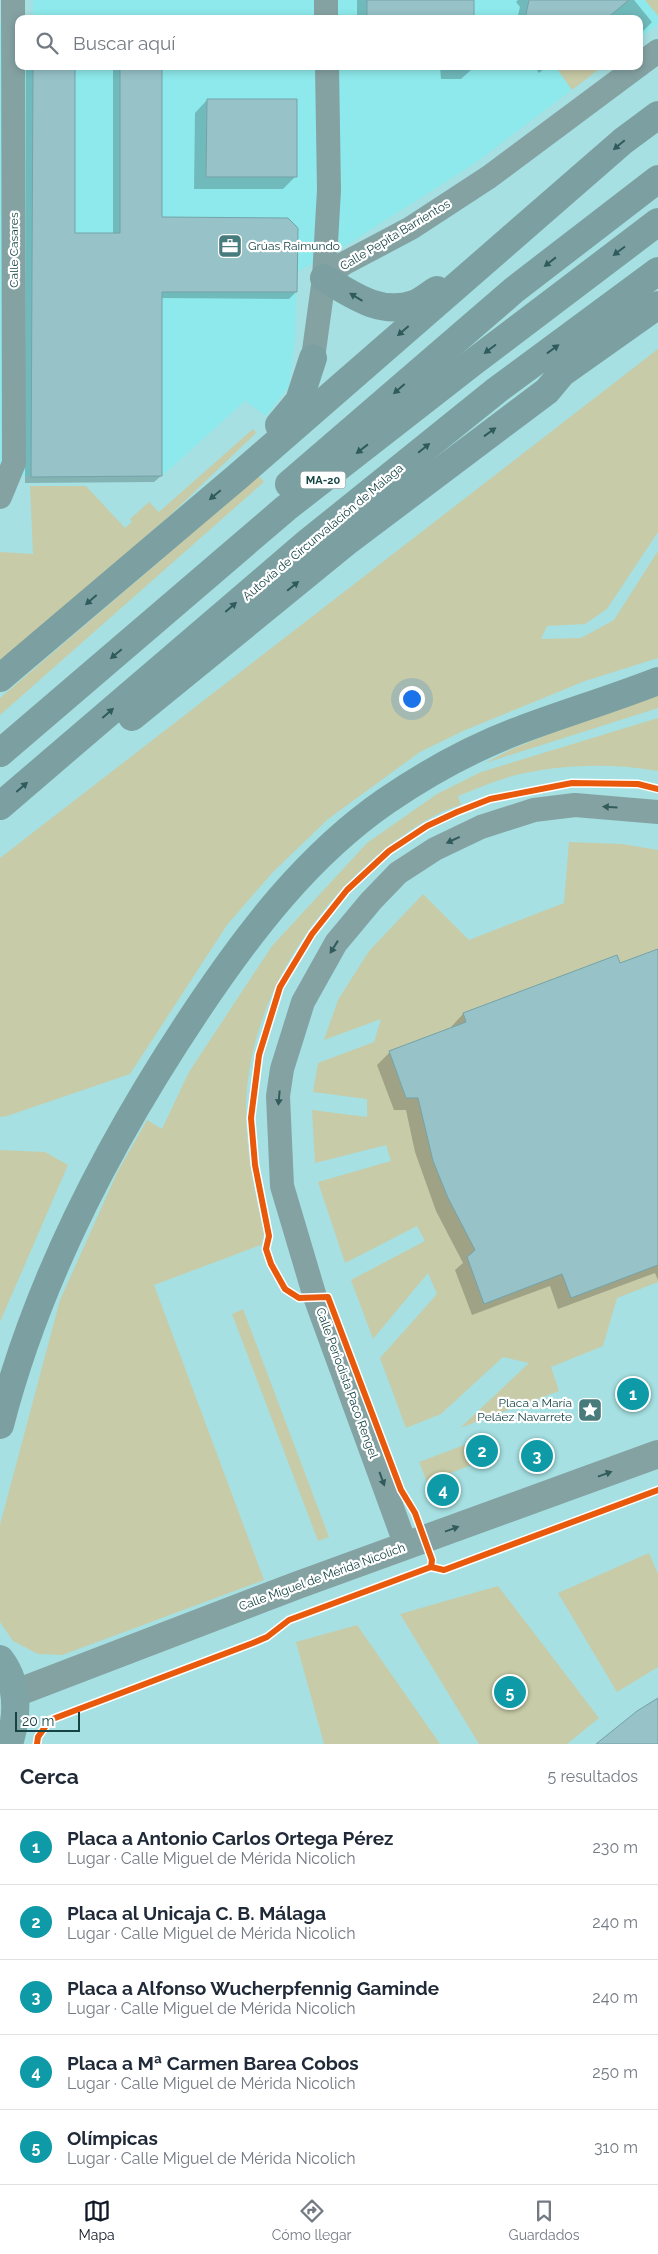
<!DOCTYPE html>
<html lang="es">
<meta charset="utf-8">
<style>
body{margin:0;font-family:Raleway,sans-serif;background:#f2f2f3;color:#1f2937}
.scale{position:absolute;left:15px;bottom:12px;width:65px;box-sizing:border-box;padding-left:5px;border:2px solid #164445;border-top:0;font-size:14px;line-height:18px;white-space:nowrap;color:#164445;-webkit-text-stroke:4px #fff;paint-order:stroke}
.you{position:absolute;left:411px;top:698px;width:18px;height:18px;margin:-12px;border:4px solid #fff;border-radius:50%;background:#1a73e8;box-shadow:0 0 0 8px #1a73e833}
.badge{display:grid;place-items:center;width:32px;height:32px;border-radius:50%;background:#111827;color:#fff;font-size:16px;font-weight:700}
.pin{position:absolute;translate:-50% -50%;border:2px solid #fff;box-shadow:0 1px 5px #0006}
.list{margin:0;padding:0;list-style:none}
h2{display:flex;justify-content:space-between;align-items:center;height:65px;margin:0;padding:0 20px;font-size:21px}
h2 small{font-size:16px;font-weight:400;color:#747a83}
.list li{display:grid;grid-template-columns:32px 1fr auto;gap:15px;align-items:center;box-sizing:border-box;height:75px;padding:0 20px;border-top:1px solid #e0e1e3}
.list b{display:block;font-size:19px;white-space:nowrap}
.list p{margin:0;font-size:16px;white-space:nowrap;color:#747a83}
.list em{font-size:16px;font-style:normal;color:#747a83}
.icon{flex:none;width:28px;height:28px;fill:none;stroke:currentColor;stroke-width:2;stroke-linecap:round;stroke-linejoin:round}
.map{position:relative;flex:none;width:658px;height:1744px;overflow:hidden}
.search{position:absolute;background:#fff;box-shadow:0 2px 8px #0003;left:15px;right:15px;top:15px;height:55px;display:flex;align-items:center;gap:12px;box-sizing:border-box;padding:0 18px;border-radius:10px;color:#747a83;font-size:19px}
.sheet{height:440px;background:#fff}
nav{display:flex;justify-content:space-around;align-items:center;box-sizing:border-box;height:70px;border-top:1px solid #e0e1e3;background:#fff;font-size:14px;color:#747a83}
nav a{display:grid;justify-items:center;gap:2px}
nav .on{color:#111827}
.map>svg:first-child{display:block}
</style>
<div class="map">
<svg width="658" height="1744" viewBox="0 0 658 1744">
<rect width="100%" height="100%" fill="#a6e0e2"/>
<g fill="#8de9eb">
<path d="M33,0h625v24l-19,15v-20h-606z"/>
<path d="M0,24h19v42h584l-128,97 -127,81 -51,28 -2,68 -6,46 -23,30 -21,-15 -83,75h-162z"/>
</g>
<g fill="#c8cba7">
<path d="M645,0h13v16z"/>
<path d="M555,66h48l-31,24z"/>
<path d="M658,349v183l-51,77 -22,15 -38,2 -6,13 40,-1 33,-18 44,-69v107l-73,23 -120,49 -45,22 -92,67 -56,54 -45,52 -97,149 -123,42 -7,1v-259z"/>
<path d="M253,429l3,4 -90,86 -166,142v-109l33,2 -3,-68h56l39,42 7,-6 -2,-3 19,-17 10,10z"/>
<path d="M259,476l5,6 -264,233v-17z"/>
<path d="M658,691v17l-173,55 29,-15z"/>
<path d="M658,718v53c-44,-8 -94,-7 -138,3 -21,5 -42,14 -62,22l3,9c-32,8 -73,40 -98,63 -64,60 -113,144 -117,234 -1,44 8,89 18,131l-3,12 -107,40 110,295 -202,75 -24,-1 -25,-13 -13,-19v-97l60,-225 58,-129 29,-51 15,9 27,-57 83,-126 95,-103 70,-49 44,-22z"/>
<path d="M569,842l53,2 36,6v432l-41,16 -14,48 -52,21 8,24 -99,37 69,-65 -26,-6 -62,57 -35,14 -26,-70 57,-64 -9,-21 -55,66 -22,-59 74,-39 -8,-15 -72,37 -27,-81 73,-21 -5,-16 -71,18 -3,-53 55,7v-18l-54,-7 5,-29 56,-21 7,-23 -57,21 14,-40 31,-49 54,-57 46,46 95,-37z"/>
<path d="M0,1150l45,2 23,13 -68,157z"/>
<path d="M243,1309l86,228 -11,4 -86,-227z"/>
<path d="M467,1444l7,20 -47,18 -8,-20z"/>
<path d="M649,1553l9,21v93l-41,25 -59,-99z"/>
<path d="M498,1586l101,132 -32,26h-88l-79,-130z"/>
<path d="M357,1625l83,119h-116l-28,-102z"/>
</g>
<g fill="#0003">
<path d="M357,0h115l1,19h-116z"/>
<path d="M518,0h116l18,22 -13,13v-16h-28l-2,-2 -2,2h-90l3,-12 -4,-5z"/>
<path d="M26,66h48v169h39v-169h48v153l135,73 -7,7 -128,-1v178l-7,6 -129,1z"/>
<path d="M440,66h33v2l-12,11h-20z"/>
<path d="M534,66h13l-8,7z"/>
<path d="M207,100l89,76 -13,13h-89l1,-76z"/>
<path d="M658,950v330l-3,-7 -97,36 -8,-23 -78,29 -17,-45 8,-7 -27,-52 -21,-59 -9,-42h-12l-17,-45 12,-12 63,-24 -1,-2 12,-13 153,-58 3,9z"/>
</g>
<g fill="#96c2c8" stroke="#74a3a9">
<rect x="367" y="0" width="107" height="19"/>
<path d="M529,0h100l-23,19h-81z"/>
<path d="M33,66h42v167h45v-167h42v151l126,1 10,10 -1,64h-135v184l-131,1z"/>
<path d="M207,99h90v78h-91z"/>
<path d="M658,949v316l-87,33 -9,-24 -78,30 -17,-47 8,-7 -27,-52 -15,-37 -15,-63h-12l-17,-47 77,-29 -3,-9 154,-58 3,8z"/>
<path d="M658,1698v46h-62l41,-33z"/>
</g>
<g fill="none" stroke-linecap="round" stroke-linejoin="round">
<g stroke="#85a2a3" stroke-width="24">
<path d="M326,0v19"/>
<path d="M639,65l19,-14"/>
<path d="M324,278l19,-14 68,-36 78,-51 149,-111"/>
<path d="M313,358l11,-80 5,-88 -2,-124"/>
<path d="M0,497l14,-34 -1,-463"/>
<path d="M406,1546l-91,-249 -33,-111 -4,-90 4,-27 21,-67 33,-59 35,-42 27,-28 37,-24 46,-22 53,-17 41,-5 83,7"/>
</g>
<path stroke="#85a2a3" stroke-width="28" d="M16,1693l282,-108 360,-131"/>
<path stroke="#7ea4a6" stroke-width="28" d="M0,1659c19,25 18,56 9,85"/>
<g stroke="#7ca0a1" stroke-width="28">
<path d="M324,278c27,16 56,38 90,26 8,-3 16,-10 23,-14"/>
<path d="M279,425l20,-24 14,-43"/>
<path d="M289,484l225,-194 144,-111"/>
<path d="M0,678l236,-200 387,-337 35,-26"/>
<path d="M132,717l217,-177 198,-149 15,-18 96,-68"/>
<path d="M0,753l286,-245 186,-145 186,-141"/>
<path d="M0,806l307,-263 190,-153 161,-119"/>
<path d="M0,1425c38,-148 112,-288 197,-415 52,-78 111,-155 189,-209 41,-28 86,-53 134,-71 45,-17 92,-31 138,-49"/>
</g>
<defs>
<g id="cycleway">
<path d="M431,1567l13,3 214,-80"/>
<path d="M37,1744l1,-7 12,-17 203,-77 14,-6 22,-17 142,-53 1,-7 -17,-47 -14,-23 -73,-193 -29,1 -14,-9 -14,-25 -5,-15 3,-13 -14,-71 -4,-47 8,-63 21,-68 32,-53 35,-44 42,-39 38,-25 30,-14 33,-13 82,-16 66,1 20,5"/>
</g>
</defs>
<use href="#cycleway" stroke="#fff" stroke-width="9"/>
<use href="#cycleway" stroke="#e8590c" stroke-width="6"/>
</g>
<defs><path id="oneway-solid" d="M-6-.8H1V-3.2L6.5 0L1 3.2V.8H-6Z" transform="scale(1.25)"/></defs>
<g fill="#305b5c">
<use href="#oneway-solid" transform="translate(619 145) rotate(140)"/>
<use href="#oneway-solid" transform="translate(619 251) rotate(143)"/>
<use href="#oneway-solid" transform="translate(550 262) rotate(142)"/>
<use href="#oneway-solid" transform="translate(356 297) rotate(-149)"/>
<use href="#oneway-solid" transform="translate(403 331) rotate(139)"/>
<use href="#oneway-solid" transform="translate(490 349) rotate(143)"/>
<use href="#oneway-solid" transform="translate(553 349) rotate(-36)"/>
<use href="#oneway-solid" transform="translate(399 389) rotate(139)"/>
<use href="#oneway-solid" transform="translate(490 432) rotate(-36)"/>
<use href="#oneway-solid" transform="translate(424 448) rotate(-39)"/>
<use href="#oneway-solid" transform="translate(362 449) rotate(142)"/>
<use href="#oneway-solid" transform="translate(215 495) rotate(140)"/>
<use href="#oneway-solid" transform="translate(293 586) rotate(-39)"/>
<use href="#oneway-solid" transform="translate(91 600) rotate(139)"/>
<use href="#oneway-solid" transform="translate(231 607) rotate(-41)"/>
<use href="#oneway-solid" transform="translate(116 654) rotate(140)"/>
<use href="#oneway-solid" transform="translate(108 713) rotate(-41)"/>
<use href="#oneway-solid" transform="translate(22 787) rotate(-41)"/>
</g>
<g fill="#325c5c">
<use href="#oneway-solid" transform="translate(610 807) rotate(-177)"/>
<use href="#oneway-solid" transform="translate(453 840) rotate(155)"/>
<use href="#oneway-solid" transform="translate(334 947) rotate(122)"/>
<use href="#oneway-solid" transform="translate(279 1098) rotate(95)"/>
<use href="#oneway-solid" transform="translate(605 1474) rotate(-20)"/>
<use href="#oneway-solid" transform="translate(382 1479) rotate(70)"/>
<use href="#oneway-solid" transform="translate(452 1529) rotate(-20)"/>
</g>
<defs>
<symbol id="office-square" viewBox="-11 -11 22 22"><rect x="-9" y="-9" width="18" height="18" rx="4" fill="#487b7c" stroke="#fff"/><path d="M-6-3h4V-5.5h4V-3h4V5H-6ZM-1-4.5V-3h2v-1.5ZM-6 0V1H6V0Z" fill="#fff"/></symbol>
<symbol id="sight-square" viewBox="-11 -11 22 22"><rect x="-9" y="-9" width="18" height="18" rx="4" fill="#487b7c" stroke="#fff"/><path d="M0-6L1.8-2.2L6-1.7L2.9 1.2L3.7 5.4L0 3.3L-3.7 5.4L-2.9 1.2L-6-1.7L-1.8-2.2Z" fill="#fff"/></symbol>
</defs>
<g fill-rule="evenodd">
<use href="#office-square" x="216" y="232" width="28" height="28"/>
<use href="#sight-square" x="576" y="1396" width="28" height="28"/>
</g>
<g text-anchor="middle" stroke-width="4.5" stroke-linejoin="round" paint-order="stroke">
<rect fill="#fff" stroke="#5c7c7d" stroke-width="1" x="300.5" y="471.5" width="45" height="17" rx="4"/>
<g font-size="11" font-weight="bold" fill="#164445">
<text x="323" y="484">MA-20</text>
</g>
<g font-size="12" fill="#164445" stroke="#fff">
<text transform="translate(395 235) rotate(-31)" y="4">Calle Pepita Barrientos</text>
<text transform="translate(14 250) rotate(-90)" y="4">Calle Casares</text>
<text transform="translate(323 532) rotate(-40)" y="4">Autovía de Circunvalación de Málaga</text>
<text transform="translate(347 1383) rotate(70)" y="4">Calle Periodista Paco Rengel</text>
<text transform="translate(322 1577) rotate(-20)" y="4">Calle Miguel de Mérida Nicolich</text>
</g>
<g font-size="12" fill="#164445" stroke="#fff" text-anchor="start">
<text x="248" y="250">Grúas Raimundo</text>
<text x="572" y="1407" text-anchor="end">Placa a María<tspan x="572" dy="14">Peláez Navarrete</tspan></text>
</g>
</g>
</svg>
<div class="scale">20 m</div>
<div class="you"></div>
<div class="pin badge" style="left:633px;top:1394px;background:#0f9aa8">1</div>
<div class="pin badge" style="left:482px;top:1451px;background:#0f9aa8">2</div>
<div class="pin badge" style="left:537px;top:1456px;background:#0f9aa8">3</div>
<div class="pin badge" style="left:443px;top:1490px;background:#0f9aa8">4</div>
<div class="pin badge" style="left:510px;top:1692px;background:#0f9aa8">5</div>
<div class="search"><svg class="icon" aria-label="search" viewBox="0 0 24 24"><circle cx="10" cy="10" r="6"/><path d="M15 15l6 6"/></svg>Buscar aquí</div>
</div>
<section class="sheet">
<h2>Cerca<small>5 resultados</small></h2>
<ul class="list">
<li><span class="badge" style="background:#0f9aa8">1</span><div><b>Placa a Antonio Carlos Ortega Pérez</b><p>Lugar · Calle Miguel de Mérida Nicolich</p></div><em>230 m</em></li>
<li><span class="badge" style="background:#0f9aa8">2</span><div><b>Placa al Unicaja C. B. Málaga</b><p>Lugar · Calle Miguel de Mérida Nicolich</p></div><em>240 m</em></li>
<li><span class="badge" style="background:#0f9aa8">3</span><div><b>Placa a Alfonso Wucherpfennig Gaminde</b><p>Lugar · Calle Miguel de Mérida Nicolich</p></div><em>240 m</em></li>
<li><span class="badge" style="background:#0f9aa8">4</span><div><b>Placa a Mª Carmen Barea Cobos</b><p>Lugar · Calle Miguel de Mérida Nicolich</p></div><em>250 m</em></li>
<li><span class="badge" style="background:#0f9aa8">5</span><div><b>Olímpicas</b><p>Lugar · Calle Miguel de Mérida Nicolich</p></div><em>310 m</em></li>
</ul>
</section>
<nav>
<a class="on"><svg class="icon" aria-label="map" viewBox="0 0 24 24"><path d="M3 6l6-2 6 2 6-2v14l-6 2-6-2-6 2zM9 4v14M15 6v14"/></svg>Mapa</a>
<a><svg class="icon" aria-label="directions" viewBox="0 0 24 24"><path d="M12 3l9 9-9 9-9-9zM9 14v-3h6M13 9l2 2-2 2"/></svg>Cómo llegar</a>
<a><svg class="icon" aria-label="saved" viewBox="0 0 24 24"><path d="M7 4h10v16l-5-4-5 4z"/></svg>Guardados</a>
</nav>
